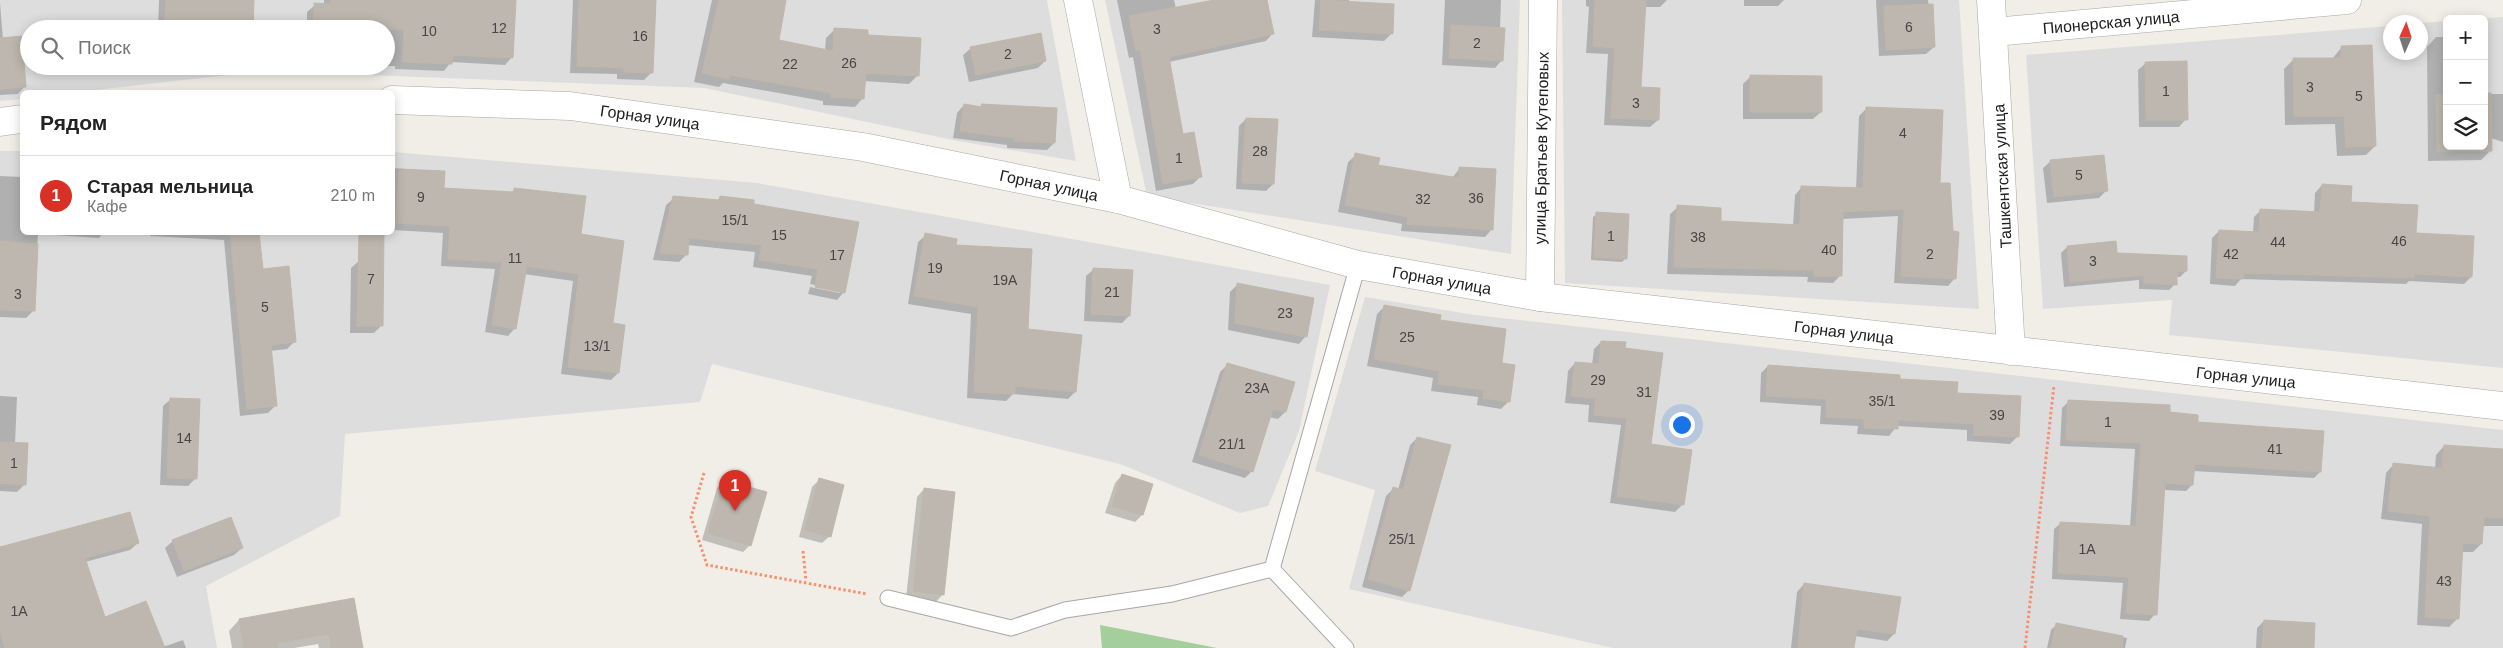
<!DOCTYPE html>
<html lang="ru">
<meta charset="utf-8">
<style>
body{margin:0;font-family:Helvetica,sans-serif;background:#f2f2f2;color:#222}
.controls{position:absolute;right:15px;top:15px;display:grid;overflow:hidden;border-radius:8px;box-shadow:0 2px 12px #0003}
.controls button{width:45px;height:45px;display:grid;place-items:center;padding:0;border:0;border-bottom:1px solid #e0e0e0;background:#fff;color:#222;font:25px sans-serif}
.compass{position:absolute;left:2383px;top:15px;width:45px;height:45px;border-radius:50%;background:#fff;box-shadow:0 2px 12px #0003;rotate:3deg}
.you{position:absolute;left:1681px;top:424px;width:18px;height:18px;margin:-12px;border:4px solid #fff;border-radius:50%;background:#1a73e8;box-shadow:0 0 0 8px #1a73e833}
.badge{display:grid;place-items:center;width:32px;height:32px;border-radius:50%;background:#d93025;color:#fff;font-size:16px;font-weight:700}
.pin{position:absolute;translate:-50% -41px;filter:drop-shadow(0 1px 2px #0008)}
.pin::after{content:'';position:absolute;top:26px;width:18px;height:15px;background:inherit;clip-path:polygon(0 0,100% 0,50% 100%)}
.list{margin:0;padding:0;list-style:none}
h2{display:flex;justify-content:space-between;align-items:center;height:65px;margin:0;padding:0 20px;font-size:21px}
h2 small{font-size:16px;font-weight:400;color:#767676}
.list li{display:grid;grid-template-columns:32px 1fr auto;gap:15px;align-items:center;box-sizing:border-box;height:80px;padding:0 20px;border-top:1px solid #e0e0e0}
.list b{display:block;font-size:19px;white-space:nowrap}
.list p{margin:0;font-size:16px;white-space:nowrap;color:#767676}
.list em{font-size:16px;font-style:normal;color:#767676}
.icon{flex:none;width:28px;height:28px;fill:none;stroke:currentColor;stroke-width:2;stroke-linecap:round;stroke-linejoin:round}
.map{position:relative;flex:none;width:2503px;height:648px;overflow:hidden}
.search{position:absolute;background:#fff;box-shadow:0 2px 12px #0003;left:20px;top:20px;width:375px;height:55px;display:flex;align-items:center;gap:12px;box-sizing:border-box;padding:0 18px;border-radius:28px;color:#767676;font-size:19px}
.panel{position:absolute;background:#fff;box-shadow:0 2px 12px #0003;left:20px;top:90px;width:375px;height:145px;border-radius:8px}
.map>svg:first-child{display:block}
</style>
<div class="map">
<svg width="2503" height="648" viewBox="0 0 2503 648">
<rect width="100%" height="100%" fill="#f0eee6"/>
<g fill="#dedddd" fill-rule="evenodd">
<path d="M0,0h1047l29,161 -118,-20 -254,-53 -441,-17 -185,21h-56v7l-22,2zM29,29h357v37h-357z"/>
<path d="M1105,0h415l-9,254 -364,-58z"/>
<path d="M1562,0h397l20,309 -414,-26z"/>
<path d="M2503,17v351l-334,-33 3,-35 -129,9 -17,-254 364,-29v26h30l1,-29 26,-2v125h37v-127h-8z"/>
<path d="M0,151h22v81h370l1,-80 364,31 573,102 -31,146 -31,75 -28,7 -120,-49 -408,-100 -12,38 -355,32 -5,82 -134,70 11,62h-217z"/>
<path d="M1365,297l110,18 1028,115v218h-890l-264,-59 26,-99 -60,-19z"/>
</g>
<path fill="#a4ce9c" d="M1100,625l117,23h-115z"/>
<g fill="#0003">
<path d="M159,0h94l-1,29h-94z"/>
<path d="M324,0h191l-3,57 -7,8 -54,-3 -7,9 -49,-2v-3h-9v-37h-79v-17l8,-7h9z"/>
<path d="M573,0h82l-3,72 -8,8 -27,-1v-5l-47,-1z"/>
<path d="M712,0h73l-8,41 48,10 1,-13 9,-9 31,7 52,39 -9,9 -45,-3 -1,17 -8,9 -32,-2v-4l-100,-18 -4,4 -25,-5z"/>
<path d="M1117,0h57l2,9 42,-9h48l7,33 -7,8 -97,21 13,73 19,41 -8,8 -37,7 -23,-134 -4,1z"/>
<path d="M1315,0h34v2l42,32 -7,7 -72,-4z"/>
<path d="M1445,0h56l-1,29 2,31 -7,8 -53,-3z"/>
<path d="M1586,0h81l-7,7h-16l-4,81 19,1 -1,31 -8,7 -46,-2 4,-71 -22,-1 3,-46 -3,-1z"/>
<path d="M1744,0h40l-6,6h-34z"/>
<path d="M1876,0h52l6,47 -8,7 -47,2z"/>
<path d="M0,3l3,36 22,47 -7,8 -18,1z"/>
<path d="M2436,37h11v109h37v-52h19v48l-12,-4v12l-10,10 -53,1 -1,-114z"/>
<path d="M971,48l74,13 -7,7 -69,14 -6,-27z"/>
<path d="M2341,48l34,98 -9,9 -29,1 -2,-32 -50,1 -1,-56 10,-10h38z"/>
<path d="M2146,63l40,56 -7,8h-40l-1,-57z"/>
<path d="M156,66h31l-1,2z"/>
<path d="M1750,77l71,35 -8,7h-70v-35z"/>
<path d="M964,105l16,3 2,-2 72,37 -7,7 -40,-2v-3l-54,-7 4,-25z"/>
<path d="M1866,109l89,169 -7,8 -54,-3 4,-67 -56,3 -2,57 -7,7 -26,-1 1,-5 -141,-3 3,-60 8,-7 41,15 74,4 2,-31 7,-8 54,2 3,-73z"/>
<path d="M1246,119l27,65 -7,7 -30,-2 3,-63z"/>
<path d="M1356,155l21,11 75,12 8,-10 32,61 -7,8 -84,-6 1,-7 -64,-12 10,-50z"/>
<path d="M2051,161l56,29 -8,8 -52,5 -4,-35z"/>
<path d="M392,168l52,4 -1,17 68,4 4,-4 64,46 32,89 13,2 -6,47 -7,7 -50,-6 12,-93 -49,-7 -9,54 -7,8 -23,-4 10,-63 -54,-3 2,-33 -51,-3z"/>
<path d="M0,176l22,1v55h82l-5,6 -61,-4 -5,77 -7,7 -26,-1z"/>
<path d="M2322,185l28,18 65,31 56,43 -7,7 -55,-3 -3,3 -165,-5 -6,7 -25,-2 2,-46 7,-7 34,2 1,-16 7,-7 53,3 1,-20z"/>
<path d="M674,198l43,3 3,-3 33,7 91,87 -7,8 -29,-6 2,-7 30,6v-2l-30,-7 2,-8 -59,-9 2,-15 -68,-7 -1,10 -7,7 -26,-2 13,-55z"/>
<path d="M1597,214l28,45 -3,3 -31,-2 2,-43z"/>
<path d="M150,232h107l5,38 32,72 -7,7 -17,2 5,55 -7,7 -28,3 -16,-176 -74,-4z"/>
<path d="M926,235l28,11 121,146 -7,7 -55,-5 -7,7 -39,-3 4,-84 -63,-10 10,-62z"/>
<path d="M2067,247l49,7 70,17 -6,6h-4l-1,7 -6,6 -30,-1v-9l-75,7 -3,-34z"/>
<path d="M359,261l23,64 -8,8h-24l1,-65z"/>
<path d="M1094,269l35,47 -7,7 -38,-2 2,-45z"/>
<path d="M1237,285l69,51 -7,8 -71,-14 2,-38z"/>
<path d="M1384,307l55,14 61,43 9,37 -8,8 -24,-4 1,-8 -47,-6 2,-13 -66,-12 10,-52z"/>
<path d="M1601,342l23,7 26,96 41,6 -9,54 -7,7 -65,-9 11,-78 -33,-3 1,-17 -24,-2 3,-32 7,-8 17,2 2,-16z"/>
<path d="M1227,365l66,18 -8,29 -7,7 -9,-2 -17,54 -7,7 -53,-16 28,-90z"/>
<path d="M1768,366l131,14 118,57 -7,7 -43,-3v-11l-70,-4 -8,10 -32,-2 1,-8 -38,-2 1,-18 -61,-4 1,-29z"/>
<path d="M0,396l17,1 -2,47 10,40 -8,8 -17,-1z"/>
<path d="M171,399l25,79 -8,8 -28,-1 3,-79z"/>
<path d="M2069,401l100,13 151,58 -6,6 -121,-7 -1,14 -6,6 -22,-1 -9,124 -6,7 -29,-2 3,-36 -71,-4 2,-50 7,-6 69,4 5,-78 -75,-3 2,-38z"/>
<path d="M1417,438l-8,152 -7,7 -40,-10 24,-91 7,-7 5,1 12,-45z"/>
<path d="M2444,446l59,4v76h-21l-1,18 -8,8h-12l-3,66 -9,9 -32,-2 5,-101 -41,-5 5,-46 8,-9 41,4 1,-13z"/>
<path d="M1122,475l20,40 -7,7 -30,-9 10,-30z"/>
<path d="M819,480l11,56 -8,7 -23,-6 13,-50z"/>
<path d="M724,481l26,64 -7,7 -41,-12 15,-52z"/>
<path d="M924,489l19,105 -7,8 -30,-4 11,-101z"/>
<path d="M173,541l69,7 -8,7 -57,22 -12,-29z"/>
<path d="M138,543l-8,7 -45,12 10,86h-95v-100z"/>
<path d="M1804,584l90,50 -7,7 -32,-5 -2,12h-62l6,-56z"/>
<path d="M353,600l9,48h-43l-1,-4 -24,4h-62l-3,-17 10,-11z"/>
<path d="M2264,621l49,27h-57l1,-20z"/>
<path d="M2057,624l70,14 -2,10h-78l4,-18z"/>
<path d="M183,640l3,8h-26z"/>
</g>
<g fill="#bdb7af" stroke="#c1b7a9">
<path d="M166,0h88l-1,29h-89z"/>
<path d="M331,0h185l-3,58 -60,-3 -1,9 -50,-2 2,-33h-90v-26l17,1z"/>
<path d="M579,0h77l-3,73 -29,-1v-4l-47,-2z"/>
<path d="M719,0h67l-7,40 54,11 1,-23 34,2v5l53,3 -2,38 -53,-3 -2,26 -33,-2v-4l-101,-18 -1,4 -27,-6z"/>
<path d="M1214,0h53l7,34 -105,23 14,77 11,-2 8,45 -39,7 -23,-134 -4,1 -7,-35z"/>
<path d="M1321,0l73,4 -1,30 -74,-4z"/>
<path d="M1595,0h51l-5,87 19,1 -1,32 -48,-2 4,-70 -22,-2z"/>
<path d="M1933,4l2,43 -49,3 -2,-44z"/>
<path d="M1451,25l54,3 -2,33 -54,-3z"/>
<path d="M1041,33l5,28 -70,14 -6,-28z"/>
<path d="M22,36l4,51 -26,2v-51z"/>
<path d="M2372,45l4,101 -30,1 -2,-31h-50l-1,-58h48v-12z"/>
<path d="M2187,61l1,59h-42l-1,-58z"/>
<path d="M1750,75l72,1v36h-72z"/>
<path d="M2484,93h7l1,58 -55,1 -1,-57 11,-1v52h37z"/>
<path d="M964,104l18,3 -1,-3 76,4 -2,35 -41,-2v-3l-54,-7z"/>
<path d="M1866,107l77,3 -3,73h10l3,48 6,1 -3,47 -55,-3 3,-67 -61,3 -1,64h-28v-6l-140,-3 3,-62 44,3v13l79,4 1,-39 62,2z"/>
<path d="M1246,118l32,1 -4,65 -32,-1z"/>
<path d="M1355,153l25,5 -2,7 81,13v-11l37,2 -3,61 -86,-6 1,-7 -63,-12z"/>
<path d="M2104,155l4,36 -54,6 -4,-37z"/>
<path d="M399,169l46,2 -1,17 70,4v-4l72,8 -5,38 43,7 -11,82 12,2 -6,48 -51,-6 11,-93 -52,-8 -11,63 -24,-4 10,-63 -54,-3 2,-33 -54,-3z"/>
<path d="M2322,184l30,2 -1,16 67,3 -2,28 58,3 -2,41 -58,-3v4l-170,-5 -1,6 -27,-1 3,-48 40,2 1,-23 60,3z"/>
<path d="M673,196l46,4 1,-4 34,4v4l105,18 -14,71 -30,-6 3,-18 -59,-9 3,-15 -73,-7 -1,17 -28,-2z"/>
<path d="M1596,212l33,2 -2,45 -33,-2z"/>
<path d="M230,232h29l4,37 26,-3 7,76 -25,3 6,61 -30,3z"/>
<path d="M359,232h25l-1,94h-26z"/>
<path d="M925,233l32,6 -1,6 76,4 -4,80 54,6 -6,57 -61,-6v8l-41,-2 4,-85 -64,-11z"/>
<path d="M0,241l38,3 -3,67 -35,-1z"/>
<path d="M2116,241l1,12 70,3v15l-10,1v13l-33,-2v-8l-74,7 -3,-36z"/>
<path d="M1093,268l40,2 -3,46 -39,-2z"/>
<path d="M1237,283l77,15 -7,39 -72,-14z"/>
<path d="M1384,305l57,10 -1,5 66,9 -4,34 13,2 -5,37 -27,-4 1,-8 -46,-6 2,-13 -66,-12z"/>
<path d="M1601,341l25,1 -1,6 38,5 -12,91 41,6 -8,55 -67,-9 10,-78 -33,-3 2,-17 -25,-2 4,-34 24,2z"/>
<path d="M1227,363l68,19 -9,30 -13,-3 -20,63 -54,-17z"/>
<path d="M1768,365l132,10v4l58,3 -1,11 64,3 -2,41 -46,-2 1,-11 -76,-4v9l-34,-1v-9l-38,-2 1,-18 -61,-3z"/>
<path d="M170,398l30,1 -3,80 -30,-1z"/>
<path d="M2068,400l102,5v7l28,3v7l126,9 -3,41 -126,-8 -2,21 -28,-2 -8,132 -31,-2 3,-36 -71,-4 2,-51 76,4 5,-83 -75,-3z"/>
<path d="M1417,437l34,8 -41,146 -42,-12 25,-92 10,3z"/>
<path d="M0,442l28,1 -2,42 -26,-2z"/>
<path d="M2444,445l59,4v69l-19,-1 -2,27 -19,-1 -4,76 -34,-2 5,-101 -42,-5 5,-48 49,5z"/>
<path d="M1122,474l31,10 -10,31 -31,-9z"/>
<path d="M819,478l25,7 -13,52 -26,-7z"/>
<path d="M724,480l43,12 -16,54 -43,-13z"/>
<path d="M924,488l31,4 -11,103 -31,-4z"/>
<path d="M130,512l9,31 -54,15 20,59 41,-16 19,47h-160l-5,-16v-85z"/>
<path d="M231,517l12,31 -59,23 -12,-31z"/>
<path d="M1804,583l97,14 -6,37 -38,-5 -3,19h-56z"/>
<path d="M354,598l9,50h-32l-2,-14 -52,9 1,5h-34l-5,-29z"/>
<path d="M2264,620l51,3 -1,25h-52z"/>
<path d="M2056,623l67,13 -1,12h-71z"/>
</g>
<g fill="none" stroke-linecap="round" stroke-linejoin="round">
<defs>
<g id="service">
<path d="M1272,569l86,-304"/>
<path d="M888,598l123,30 54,-18 107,-16 100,-25 74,79"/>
</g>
<g id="minor">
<path d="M1078,0l40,199"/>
<path d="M1991,0l20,351"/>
<path d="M1994,32l353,-32"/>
<path d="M392,100l178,6 293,41 255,52 240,66 182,32 963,109"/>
<path d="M0,122l22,-3"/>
<path d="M1540,297l3,-297"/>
</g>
</defs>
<use href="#service" stroke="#a7a7a7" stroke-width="17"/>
<use href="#minor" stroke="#a7a7a7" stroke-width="29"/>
<g stroke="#f79070" stroke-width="3" stroke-dasharray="2.5 2.5" stroke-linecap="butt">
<path d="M704,473l-13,44 16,48 160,29"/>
<path d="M803,551l3,30"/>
<path d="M2025,648l29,-263"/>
</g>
<use href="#service" stroke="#fff" stroke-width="15"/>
<use href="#minor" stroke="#fff" stroke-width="28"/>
</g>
<g text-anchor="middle" stroke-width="4" stroke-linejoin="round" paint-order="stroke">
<g font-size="14" fill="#474644">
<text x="1909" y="32">6</text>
<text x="499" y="33">12</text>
<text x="1157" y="34">3</text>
<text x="429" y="36">10</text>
<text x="640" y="41">16</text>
<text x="1477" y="48">2</text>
<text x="1008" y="59">2</text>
<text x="849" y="68">26</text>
<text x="790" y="69">22</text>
<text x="2310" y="92">3</text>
<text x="2166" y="96">1</text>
<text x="2359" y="101">5</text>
<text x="1636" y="108">3</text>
<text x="1903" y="138">4</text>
<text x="1260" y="156">28</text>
<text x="1179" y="163">1</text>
<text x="2079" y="180">5</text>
<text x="421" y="202">9</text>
<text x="1476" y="203">36</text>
<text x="1423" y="204">32</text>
<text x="735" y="225">15/1</text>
<text x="779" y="240">15</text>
<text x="1611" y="241">1</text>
<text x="1698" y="242">38</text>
<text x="2399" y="246">46</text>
<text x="2278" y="247">44</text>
<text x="1829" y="255">40</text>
<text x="1930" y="259">2</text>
<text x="2231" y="259">42</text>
<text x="837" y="260">17</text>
<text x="515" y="263">11</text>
<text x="2093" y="266">3</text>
<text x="935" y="273">19</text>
<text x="371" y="284">7</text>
<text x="1005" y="285">19А</text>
<text x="1112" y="297">21</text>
<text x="18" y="299">3</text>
<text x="265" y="312">5</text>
<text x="1285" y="318">23</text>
<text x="1407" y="342">25</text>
<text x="597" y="351">13/1</text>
<text x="1598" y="385">29</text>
<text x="1257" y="393">23А</text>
<text x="1644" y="397">31</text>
<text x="1882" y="406">35/1</text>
<text x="1997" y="420">39</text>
<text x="2108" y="427">1</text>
<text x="184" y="443">14</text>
<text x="1232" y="449">21/1</text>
<text x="2275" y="454">41</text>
<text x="14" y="468">1</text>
<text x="1402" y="544">25/1</text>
<text x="2087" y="554">1А</text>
<text x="2444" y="586">43</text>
<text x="19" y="616">1А</text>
</g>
<g font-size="16" fill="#202020" stroke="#fff">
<text transform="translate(2111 22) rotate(-5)" y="6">Пионерская улица</text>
<text transform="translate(650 117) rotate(8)" y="6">Горная улица</text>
<text transform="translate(1541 148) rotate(-89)" y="6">улица Братьев Кутеповых</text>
<text transform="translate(2002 176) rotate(-93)" y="6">Ташкентская улица</text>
<text transform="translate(1049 185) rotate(12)" y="6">Горная улица</text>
<text transform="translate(1442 280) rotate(10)" y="6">Горная улица</text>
<text transform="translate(1844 332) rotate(7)" y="6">Горная улица</text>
<text transform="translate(2246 377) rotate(6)" y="6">Горная улица</text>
</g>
</g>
</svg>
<div class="controls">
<button>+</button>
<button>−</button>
<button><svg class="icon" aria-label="layers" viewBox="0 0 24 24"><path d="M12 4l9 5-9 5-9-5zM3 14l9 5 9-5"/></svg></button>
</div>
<svg class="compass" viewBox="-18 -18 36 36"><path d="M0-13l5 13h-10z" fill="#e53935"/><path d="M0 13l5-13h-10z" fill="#767676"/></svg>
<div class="you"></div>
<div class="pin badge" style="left:735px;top:511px">1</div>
<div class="search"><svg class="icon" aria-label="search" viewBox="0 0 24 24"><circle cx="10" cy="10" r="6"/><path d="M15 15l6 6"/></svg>Поиск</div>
<section class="panel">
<h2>Рядом<small></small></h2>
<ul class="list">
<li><span class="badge">1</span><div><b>Старая мельница</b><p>Кафе</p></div><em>210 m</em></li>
</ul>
</section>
</div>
